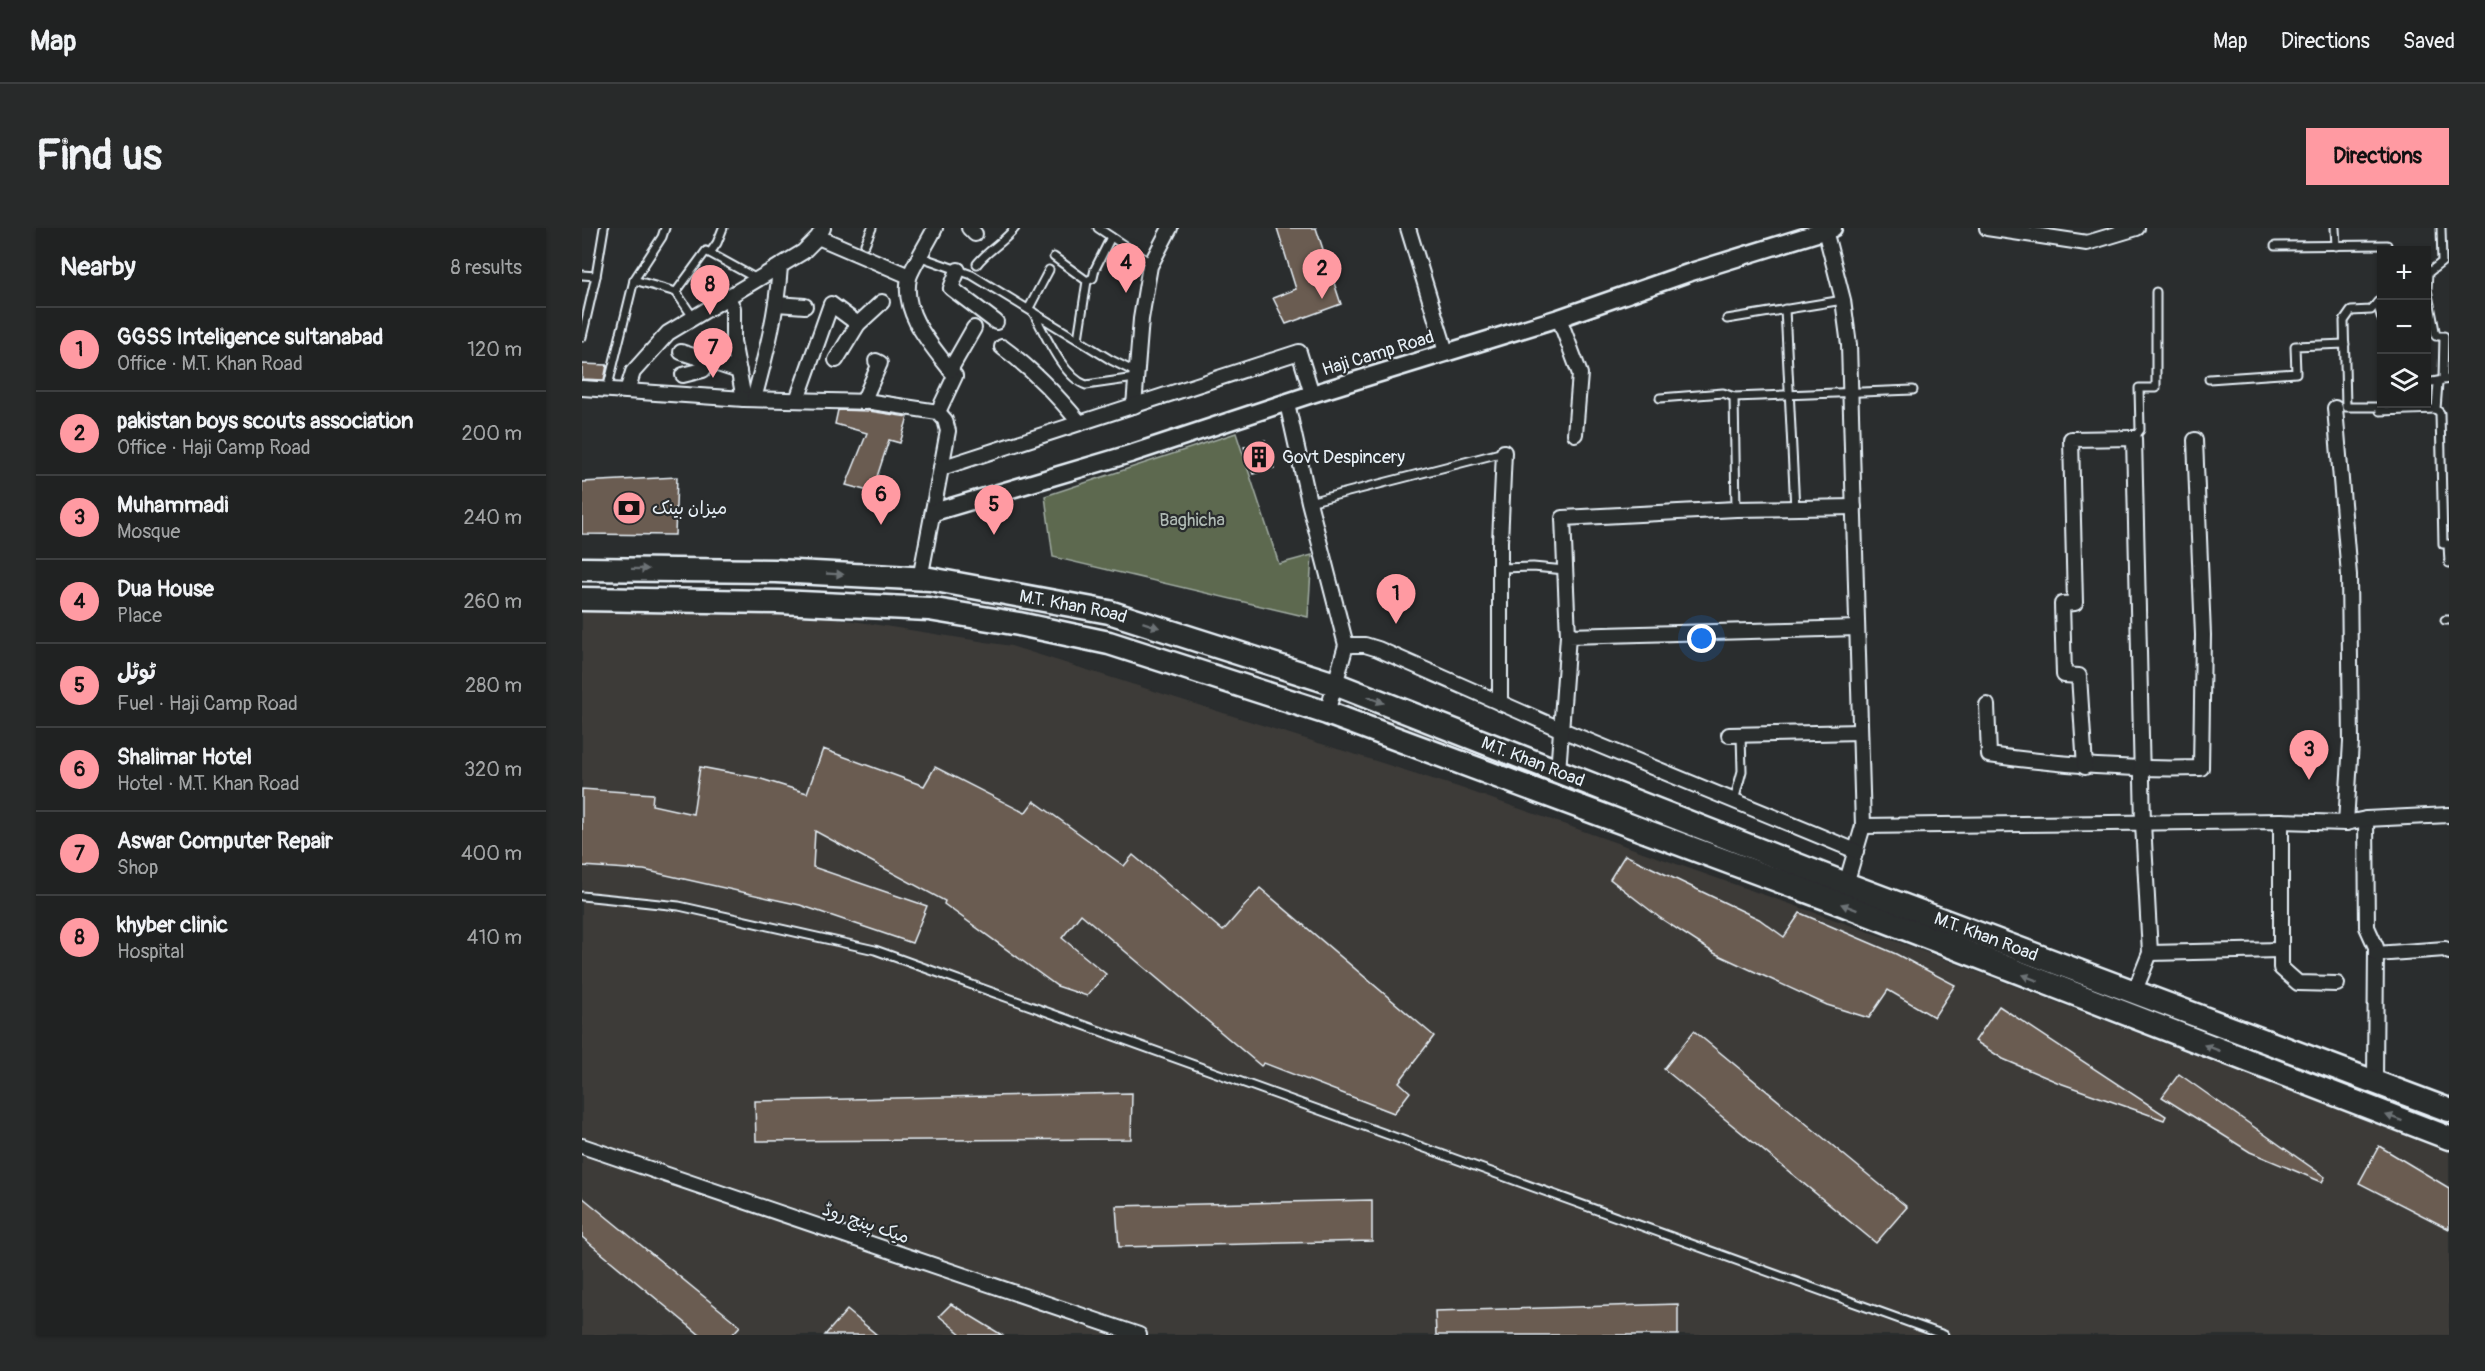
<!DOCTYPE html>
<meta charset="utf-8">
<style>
body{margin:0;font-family:Pangolin,"Playpen Sans Arabic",sans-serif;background:#282a2a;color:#f1f3f6}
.controls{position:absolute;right:18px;top:18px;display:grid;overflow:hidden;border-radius:0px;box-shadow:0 2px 4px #0004}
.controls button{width:54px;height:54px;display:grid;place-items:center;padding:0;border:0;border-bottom:2px solid #3d3f40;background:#202222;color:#f1f3f6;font:30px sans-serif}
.you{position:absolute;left:1120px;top:411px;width:21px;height:21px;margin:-15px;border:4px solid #fff;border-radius:50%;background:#1a73e8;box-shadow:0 0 0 9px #1a73e833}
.badge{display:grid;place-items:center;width:39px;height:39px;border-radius:50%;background:#ff9aa2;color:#111;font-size:20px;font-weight:700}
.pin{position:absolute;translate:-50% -50px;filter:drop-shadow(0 2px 3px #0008)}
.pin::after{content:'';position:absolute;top:32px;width:21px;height:18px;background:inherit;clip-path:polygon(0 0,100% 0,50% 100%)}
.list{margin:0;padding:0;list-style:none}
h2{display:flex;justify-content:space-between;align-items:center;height:78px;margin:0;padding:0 24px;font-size:26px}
h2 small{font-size:20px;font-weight:400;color:#a2a4a5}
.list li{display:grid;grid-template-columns:39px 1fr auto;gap:18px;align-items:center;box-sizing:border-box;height:84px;padding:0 24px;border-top:2px solid #3d3f40}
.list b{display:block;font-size:22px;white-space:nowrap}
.list p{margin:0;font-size:20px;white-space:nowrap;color:#a2a4a5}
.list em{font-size:20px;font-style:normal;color:#a2a4a5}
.icon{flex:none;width:33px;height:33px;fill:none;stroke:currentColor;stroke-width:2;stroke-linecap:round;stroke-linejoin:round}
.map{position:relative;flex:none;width:1867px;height:1107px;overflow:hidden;border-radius:0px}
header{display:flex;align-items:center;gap:36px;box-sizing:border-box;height:84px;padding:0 30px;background:#202222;border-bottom:2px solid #3d3f40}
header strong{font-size:28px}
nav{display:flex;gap:33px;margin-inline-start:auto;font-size:21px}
.intro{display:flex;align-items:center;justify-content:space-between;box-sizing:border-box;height:144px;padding:0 36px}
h1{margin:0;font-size:42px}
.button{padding:15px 27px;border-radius:0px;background:#ff9aa2;color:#111;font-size:21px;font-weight:700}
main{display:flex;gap:36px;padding:0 36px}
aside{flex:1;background:#202222;border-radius:0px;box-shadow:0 2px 4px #0004}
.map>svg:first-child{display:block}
</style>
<header>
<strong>Map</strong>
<nav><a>Map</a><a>Directions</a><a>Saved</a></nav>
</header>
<div class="intro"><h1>Find us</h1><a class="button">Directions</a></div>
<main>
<aside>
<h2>Nearby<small>8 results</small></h2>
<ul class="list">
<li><span class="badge">1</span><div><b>GGSS Inteligence sultanabad</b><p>Office · M.T. Khan Road</p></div><em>120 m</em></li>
<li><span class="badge">2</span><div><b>pakistan boys scouts association</b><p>Office · Haji Camp Road</p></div><em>200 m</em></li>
<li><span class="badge">3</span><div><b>Muhammadi</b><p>Mosque</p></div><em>240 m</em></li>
<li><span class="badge">4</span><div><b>Dua House</b><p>Place</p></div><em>260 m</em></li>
<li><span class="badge">5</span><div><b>ٹوٹل</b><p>Fuel · Haji Camp Road</p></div><em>280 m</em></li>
<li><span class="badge">6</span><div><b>Shalimar Hotel</b><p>Hotel · M.T. Khan Road</p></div><em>320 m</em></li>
<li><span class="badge">7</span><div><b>Aswar Computer Repair</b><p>Shop</p></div><em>400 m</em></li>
<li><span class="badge">8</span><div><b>khyber clinic</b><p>Hospital</p></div><em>410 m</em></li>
</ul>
</aside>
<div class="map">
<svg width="1867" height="1107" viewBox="0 0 1867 1107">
<rect width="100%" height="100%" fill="#2a2d2e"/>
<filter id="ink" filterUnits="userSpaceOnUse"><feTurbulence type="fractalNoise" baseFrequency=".0167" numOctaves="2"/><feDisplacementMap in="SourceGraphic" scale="12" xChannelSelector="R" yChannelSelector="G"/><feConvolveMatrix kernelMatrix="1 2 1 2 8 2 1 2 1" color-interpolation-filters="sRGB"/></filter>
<g filter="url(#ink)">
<path fill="#3d3b38" d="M0,370l132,1 297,47 447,141 454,160 537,205v183h-1867z"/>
<path fill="#5d6950" stroke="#a2ada4" stroke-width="1.5" d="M654,205l43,131 33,-9 -4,62 -255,-60 -8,-61z"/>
<g fill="#6a5b51" stroke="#e8f1f8" stroke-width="1.5">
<path d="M695,0h39l25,76 -55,20 -13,-26 23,-9z"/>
<path d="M0,136l25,1 -3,15 -22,-1z"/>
<path d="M256,182l31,1 39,6 -8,26 -11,-3 -17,52 -26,-7 21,-52 -32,-9z"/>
<path d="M683,212l9,28 -21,6 -9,-27z"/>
<path d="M95,249l-2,58 -93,-1v-52z"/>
<path d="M241,521l101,37 11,-19 90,46 9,-12 90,65 9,-11 90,76 37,-43 174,148 -35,46 11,10 -16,21 -130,-50 -3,3 -180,-152 -19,24 44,36 -19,22 -30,-10 -113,-82 1,-3 -130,-70 -2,36 114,39 -15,37 -112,-38 -156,-35 -62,-4v-77l71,5 -1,11 41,9 7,-47 58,11 49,15z"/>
<path d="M1043,627l134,64 25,18 16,-24 96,41 59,31 -21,32 -46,-27 -19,28 -42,-13 -113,-52 -54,-35 -50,-39z"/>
<path d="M1417,778l167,110 -2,4 -107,-38 -54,-23 -28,-18z"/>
<path d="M1112,803l213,176 -31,36 -212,-174z"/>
<path d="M1597,846l146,103 -3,5 -72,-30 -88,-55z"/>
<path d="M550,865l-1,46 -375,2 -1,-40z"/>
<path d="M1797,918l70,42v41l-90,-46z"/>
<path d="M0,969l158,129 -8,9h-32l-118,-98z"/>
<path d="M790,972v41l-253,6 -3,-41z"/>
<path d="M369,1076l51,31h-40l-23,-19z"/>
<path d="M1096,1076v31h-242l-1,-24z"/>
<path d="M265,1082l30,25h-52z"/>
</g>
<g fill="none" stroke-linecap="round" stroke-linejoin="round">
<defs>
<g id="service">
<path d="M516,0l54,36"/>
<path d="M1753,0l1,18"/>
<path d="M1859,0l1,34 -14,11 -1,16 9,47h8l-1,43"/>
<path d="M283,16l7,-16"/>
<path d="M1693,18l112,-1"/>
<path d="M128,25l7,-10 6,-15"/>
<path d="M339,29l51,18 139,85 24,12"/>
<path d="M472,29l33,24 -9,58"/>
<path d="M395,36c11,-14 26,-21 38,-36"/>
<path d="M0,47l14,1 -14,61"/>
<path d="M14,48l8,-48"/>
<path d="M52,52l28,-43 3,-9"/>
<path d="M505,53l6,-3 2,-9 16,-32"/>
<path d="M94,64l30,-41 51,28"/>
<path d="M1800,69l-11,13 -20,1 -7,10 2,86h35l-1,4 56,-2"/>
<path d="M1795,75l5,16"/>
<path d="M447,80l20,-38"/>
<path d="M1203,81l10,200"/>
<path d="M451,84c12,22 30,65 53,73l49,-7"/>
<path d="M1145,91l116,-19"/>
<path d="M1627,151l87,-6 -1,-27 50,-2"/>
<path d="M1844,155l23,-4"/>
<path d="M1856,155l-2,26 4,4 3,131h5l1,19"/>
<path d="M25,162l27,-110 42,12 17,25"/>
<path d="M1152,169l2,112"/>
<path d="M1078,170l63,-5 11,4 179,-7"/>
<path d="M1552,210l6,-8 -1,-42h17v-96"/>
<path d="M727,274l195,-50"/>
<path d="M918,340l33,-1 32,3"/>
<path d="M1863,392h4"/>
<path d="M1152,573l8,-30 -1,-36"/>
<path d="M0,668l97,10 196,44 1069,385"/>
</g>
<g id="minor">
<path d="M353,0c-5,11 -24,41 -26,50 -8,37 25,70 46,98l-17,36"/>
<path d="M387,0l6,6"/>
<path d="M826,0l38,124"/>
<path d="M1405,0l100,15 50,-15"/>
<path d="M1243,2l18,70 6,45 14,481 -17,58"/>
<path d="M236,9l91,39"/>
<path d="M376,42l-7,18 45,34"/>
<path d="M145,68l6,12v33l11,58"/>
<path d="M195,76l28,2"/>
<path d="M977,90l21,56 -5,60"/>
<path d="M420,119c29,21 55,48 78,76"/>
<path d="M99,124l58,19"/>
<path d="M254,132l22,-36 24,-22"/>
<path d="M368,142l24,-42"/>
<path d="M101,147l20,-5 6,-9"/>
<path d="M0,160l162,11 128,3 66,10 7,8 3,11 -28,148"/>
<path d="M45,163l6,-19 35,-39 135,-81 15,-15 5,-9"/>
<path d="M172,171c12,-45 23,-86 26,-133"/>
<path d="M215,172l34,-96 27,20"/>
<path d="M281,174l17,-39 -4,-2"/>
<path d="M705,175l22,99 37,143 -19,68"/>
<path d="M552,178l7,-87 6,-36 3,-17 20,-38"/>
<path d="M1753,180l14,167 2,167 -5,81"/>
<path d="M359,240l358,-116 13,42"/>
<path d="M986,408l-5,-118 173,-9 118,-2"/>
<path d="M764,417h19l13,4 184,81 294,121"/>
<path d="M918,475v-161l4,-90"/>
<path d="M1405,477l2,50c71,10 140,15 212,13l2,-133 -8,-195"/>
<path d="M1147,507l131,-3"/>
<path d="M1503,539l-6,-91 -15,-1 -2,-71 13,-1 -4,-164 63,-1 9,385 7,130 -16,40"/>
<path d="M976,544l10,-136 289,-8"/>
<path d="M1784,591l1,108 9,20 -1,135"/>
<path d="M1699,593v147l17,15 39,1"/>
<path d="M1281,598l418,-5 65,2 20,-4 83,-4"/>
<path d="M1568,725l130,-3"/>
<path d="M1794,726l69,-5 4,3"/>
<path d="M0,918l557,189"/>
</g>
<path id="tertiary" d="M352,284l199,-59 179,-59 247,-76 132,-46 142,-44"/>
<g id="trunk">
<path id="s1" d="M0,341l194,2 154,8 179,33 226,72 511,200 603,226"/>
<path d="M0,371l197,3 150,7 90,15 90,19 218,70 512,190 610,235"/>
</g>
</defs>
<use href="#service" stroke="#e8f1f8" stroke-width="11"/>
<use href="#minor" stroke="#e8f1f8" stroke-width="18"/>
<use href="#tertiary" stroke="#e8f1f8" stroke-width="21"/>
<use href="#trunk" stroke="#e8f1f8" stroke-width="27"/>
<use href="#service" stroke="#2a2d2e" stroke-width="7"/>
<use href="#minor" stroke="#2a2d2e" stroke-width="14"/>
<use href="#tertiary" stroke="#2a2d2e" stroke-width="16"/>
<use href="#trunk" stroke="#2a2d2e" stroke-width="22"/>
</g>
<defs><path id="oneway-solid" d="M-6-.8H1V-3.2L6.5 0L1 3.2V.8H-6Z" transform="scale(1.5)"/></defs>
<g fill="#6c7275">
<use href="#oneway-solid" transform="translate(58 341) rotate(1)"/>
<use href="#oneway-solid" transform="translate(253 346) rotate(3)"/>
<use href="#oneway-solid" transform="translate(569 397) rotate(18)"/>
<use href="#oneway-solid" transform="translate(794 472) rotate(21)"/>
<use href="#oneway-solid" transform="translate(1267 679) rotate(-159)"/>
<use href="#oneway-solid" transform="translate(1448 750) rotate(-159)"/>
<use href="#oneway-solid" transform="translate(1630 820) rotate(-159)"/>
<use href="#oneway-solid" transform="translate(1812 890) rotate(-160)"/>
</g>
</g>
<defs>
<symbol id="building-disc" viewBox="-11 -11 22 22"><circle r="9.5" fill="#ff9aa2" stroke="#2a2d2e"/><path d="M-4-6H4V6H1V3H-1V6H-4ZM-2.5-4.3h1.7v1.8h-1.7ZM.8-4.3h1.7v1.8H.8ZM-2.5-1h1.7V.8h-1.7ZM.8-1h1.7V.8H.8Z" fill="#111"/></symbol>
<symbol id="bank-disc" viewBox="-11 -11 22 22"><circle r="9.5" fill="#ff9aa2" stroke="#2a2d2e"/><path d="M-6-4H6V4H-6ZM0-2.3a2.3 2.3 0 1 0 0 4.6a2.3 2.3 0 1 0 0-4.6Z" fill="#111"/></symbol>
</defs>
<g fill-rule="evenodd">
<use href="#building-disc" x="658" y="210" width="38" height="38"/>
<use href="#bank-disc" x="28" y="261" width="38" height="38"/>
</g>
<g text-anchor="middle" stroke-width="4.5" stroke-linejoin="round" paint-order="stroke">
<g font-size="18" fill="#e8f1f8" stroke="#2a2d2e">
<text transform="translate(796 125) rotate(-17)" y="6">Haji Camp Road</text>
<text dy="6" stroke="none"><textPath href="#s1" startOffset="494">M.T. Khan Road</textPath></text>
<text dy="6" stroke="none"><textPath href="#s1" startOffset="980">M.T. Khan Road</textPath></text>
<text dy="6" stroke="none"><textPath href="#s1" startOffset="1466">M.T. Khan Road</textPath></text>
<text transform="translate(284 995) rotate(19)" y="6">میک ہینچ روڈ</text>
</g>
<g font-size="18" fill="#e8f1f8" stroke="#2a2d2e" text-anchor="start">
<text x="700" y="235">Govt Despincery</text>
<text x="70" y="286">میزان بینک</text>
</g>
<g font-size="18" fill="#b0bbb5" stroke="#2a2d2e">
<text x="610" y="298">Baghicha</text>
</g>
</g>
</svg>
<div class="controls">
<button>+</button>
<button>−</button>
<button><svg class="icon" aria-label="layers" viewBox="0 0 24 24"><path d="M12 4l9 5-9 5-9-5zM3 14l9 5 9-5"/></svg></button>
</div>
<div class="you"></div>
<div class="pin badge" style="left:814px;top:396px">1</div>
<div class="pin badge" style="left:740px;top:71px">2</div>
<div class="pin badge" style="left:1727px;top:552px">3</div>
<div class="pin badge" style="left:544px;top:65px">4</div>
<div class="pin badge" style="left:412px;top:307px">5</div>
<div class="pin badge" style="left:299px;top:297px">6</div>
<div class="pin badge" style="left:131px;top:150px">7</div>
<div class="pin badge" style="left:128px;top:87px">8</div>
</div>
</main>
